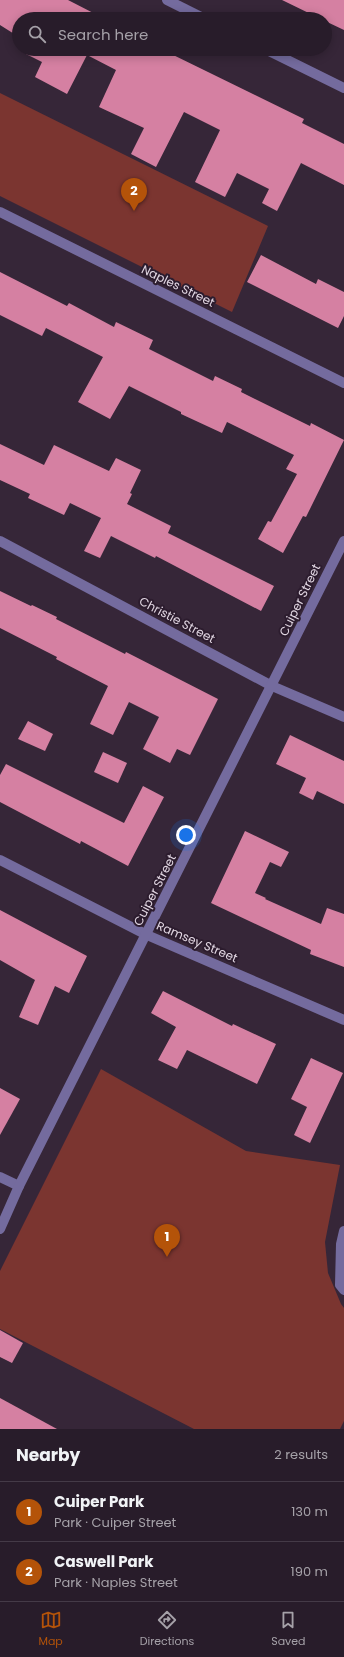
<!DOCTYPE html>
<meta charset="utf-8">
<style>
body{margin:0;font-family:Poppins,sans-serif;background:#342936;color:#f1f3f6}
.you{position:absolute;left:186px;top:835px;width:14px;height:14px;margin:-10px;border:3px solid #fff;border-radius:50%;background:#1a73e8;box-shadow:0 0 0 6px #1a73e833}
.badge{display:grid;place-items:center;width:26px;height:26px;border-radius:50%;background:#b45309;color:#fff;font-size:13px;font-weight:700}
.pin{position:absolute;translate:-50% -33px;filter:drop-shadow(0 1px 2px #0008)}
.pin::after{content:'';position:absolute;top:21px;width:14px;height:12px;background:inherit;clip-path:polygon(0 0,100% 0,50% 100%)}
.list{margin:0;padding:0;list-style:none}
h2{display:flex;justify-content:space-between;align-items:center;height:52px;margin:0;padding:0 16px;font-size:17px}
h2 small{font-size:13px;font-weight:400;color:#a5a1a8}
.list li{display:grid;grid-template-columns:26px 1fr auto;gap:12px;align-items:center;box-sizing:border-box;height:60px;padding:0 16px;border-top:1px solid #443a47}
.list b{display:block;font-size:15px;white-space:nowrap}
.list p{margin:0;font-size:13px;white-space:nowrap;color:#a5a1a8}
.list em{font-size:13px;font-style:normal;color:#a5a1a8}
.icon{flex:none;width:22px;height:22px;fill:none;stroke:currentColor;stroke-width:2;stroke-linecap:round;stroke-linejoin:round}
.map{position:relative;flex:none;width:344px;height:1429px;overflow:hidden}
.search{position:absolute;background:#281c2a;box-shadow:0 2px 10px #0003;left:12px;right:12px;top:12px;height:44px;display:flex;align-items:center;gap:10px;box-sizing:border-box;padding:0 14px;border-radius:22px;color:#a5a1a8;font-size:15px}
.sheet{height:172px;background:#281c2a}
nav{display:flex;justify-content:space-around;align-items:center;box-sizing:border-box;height:56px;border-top:1px solid #443a47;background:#281c2a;font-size:11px;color:#a5a1a8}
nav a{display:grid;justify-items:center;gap:2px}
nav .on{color:#b45309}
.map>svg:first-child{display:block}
</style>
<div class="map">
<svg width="344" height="1429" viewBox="0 0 344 1429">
<rect width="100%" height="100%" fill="#362638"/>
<g fill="#7b3530">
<path d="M0,93l268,133 -36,86 -232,-116z"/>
<path d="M101,1069l145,82 94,14 -15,77 3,31 13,31 3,4v113l-4,8h-146l-194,-100v-58z"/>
</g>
<g fill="#d580a2">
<path d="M0,0h68l37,19h-86v18l-19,-12z"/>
<path d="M282,0h62v30l-19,-9v-2h-4z"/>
<path d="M28,49h133l143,70 -2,4 42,21v41l-43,-22 -24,48 -15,-8 7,-14 -32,-16 -12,24 -30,-15 25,-52 -36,-18 -28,55 -25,-13 13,-26 -45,-21 17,-37 -29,-15 -20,39 -32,-17 7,-15 -16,-8z"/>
<path d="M261,255l55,29 2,-5 26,13v24l-6,12 -91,-46z"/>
<path d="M0,272l67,34 2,-3 45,24 2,-5 37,18 -4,9 64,32 2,-5 27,13 -1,3 69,34 1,-3 33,17 -38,77 -3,-1 -20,37 -25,-14 10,-18 3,1 26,-48 -11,-5 8,-14 -67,-33 -5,11 -41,-19v-2l-52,-26 -19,33 -32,-17 25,-45 -57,-29 -4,8 -42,-21z"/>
<path d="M0,444l44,21 10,-20 55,26 7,-13 25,12 -11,23 2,1 -5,10 44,22 -3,7 106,53 -13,25 -105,-55 -1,2 -44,-22 -11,22 -16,-7 17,-33 -31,-15 -6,12 -36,-17 2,-4 -30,-14z"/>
<path d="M0,591l31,15 1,-1 25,12 -1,2 69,35 1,-2 92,47 -28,56 -13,-6 -7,14 -27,-14 16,-32 -30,-15 -16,33 -23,-11 18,-38 -52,-27 1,-2 -57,-29z"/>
<path d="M28,721l25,13 -8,17 -27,-12z"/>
<path d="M290,735l54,26v43l-27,-13 -4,9 -14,-7 7,-15 -30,-14z"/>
<path d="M103,752l24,11 -9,20 -24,-11z"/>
<path d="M6,764l118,59 19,-37 21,11 -36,69 -47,-25 -1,3 -80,-42v-27z"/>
<path d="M245,831l44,21 -8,15 -11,-5 -15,31 11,5 -1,1 56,25 6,-16 17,6v53l-34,-13 1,-4 -100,-47z"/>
<path d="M0,910l87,46 -18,37 -14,-7 -17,39 -19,-8 16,-37 -35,-20z"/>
<path d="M163,991l69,35 1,-2 43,20 -19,40 -70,-34 -10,19 -19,-9 18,-33 -25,-14z"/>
<path d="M311,1058l32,15 -33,70 -16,-8 13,-28 -16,-8z"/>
<path d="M0,1088l20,11 -20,36z"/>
<path d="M0,1330l23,13 -11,20 -12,-6z"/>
<path d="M0,1398l57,31h-57z"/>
</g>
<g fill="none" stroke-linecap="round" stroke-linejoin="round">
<g stroke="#746b9e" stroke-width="10">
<path d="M167,0l38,19"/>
<path d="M265,49l79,39"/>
<path d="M0,212l344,171"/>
<path d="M0,541l272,145 72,31"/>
<path d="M0,860l147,75 197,85"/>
<path d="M0,1177l19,9"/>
<path d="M0,1229l19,-43 325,-645"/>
<path d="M344,1231l-3,13 -1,41 4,5"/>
</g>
</g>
<g text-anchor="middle" stroke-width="4" stroke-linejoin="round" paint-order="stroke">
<g font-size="12" fill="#e2d7e3" stroke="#2c1c2e">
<text transform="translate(178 286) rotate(26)" y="4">Naples Street</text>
<text transform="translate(300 600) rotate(-64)" y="4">Cuiper Street</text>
<text transform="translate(177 620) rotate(28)" y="4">Christie Street</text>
<text transform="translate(155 890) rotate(-63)" y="4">Cuiper Street</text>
<text transform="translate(197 942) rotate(23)" y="4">Ramsey Street</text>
</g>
</g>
</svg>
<div class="you"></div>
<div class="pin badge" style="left:167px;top:1257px">1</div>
<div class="pin badge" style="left:134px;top:211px">2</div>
<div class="search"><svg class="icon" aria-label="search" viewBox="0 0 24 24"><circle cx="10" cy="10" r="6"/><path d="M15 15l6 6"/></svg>Search here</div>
</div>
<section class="sheet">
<h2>Nearby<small>2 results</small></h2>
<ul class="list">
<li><span class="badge">1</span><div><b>Cuiper Park</b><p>Park · Cuiper Street</p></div><em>130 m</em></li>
<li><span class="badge">2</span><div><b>Caswell Park</b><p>Park · Naples Street</p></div><em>190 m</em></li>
</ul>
</section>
<nav>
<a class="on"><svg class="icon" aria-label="map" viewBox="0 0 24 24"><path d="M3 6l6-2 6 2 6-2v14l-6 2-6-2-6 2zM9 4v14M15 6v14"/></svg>Map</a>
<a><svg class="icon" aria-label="directions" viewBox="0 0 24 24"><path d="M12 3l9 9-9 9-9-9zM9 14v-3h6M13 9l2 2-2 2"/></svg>Directions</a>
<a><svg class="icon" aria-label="saved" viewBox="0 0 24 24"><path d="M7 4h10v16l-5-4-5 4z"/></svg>Saved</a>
</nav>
